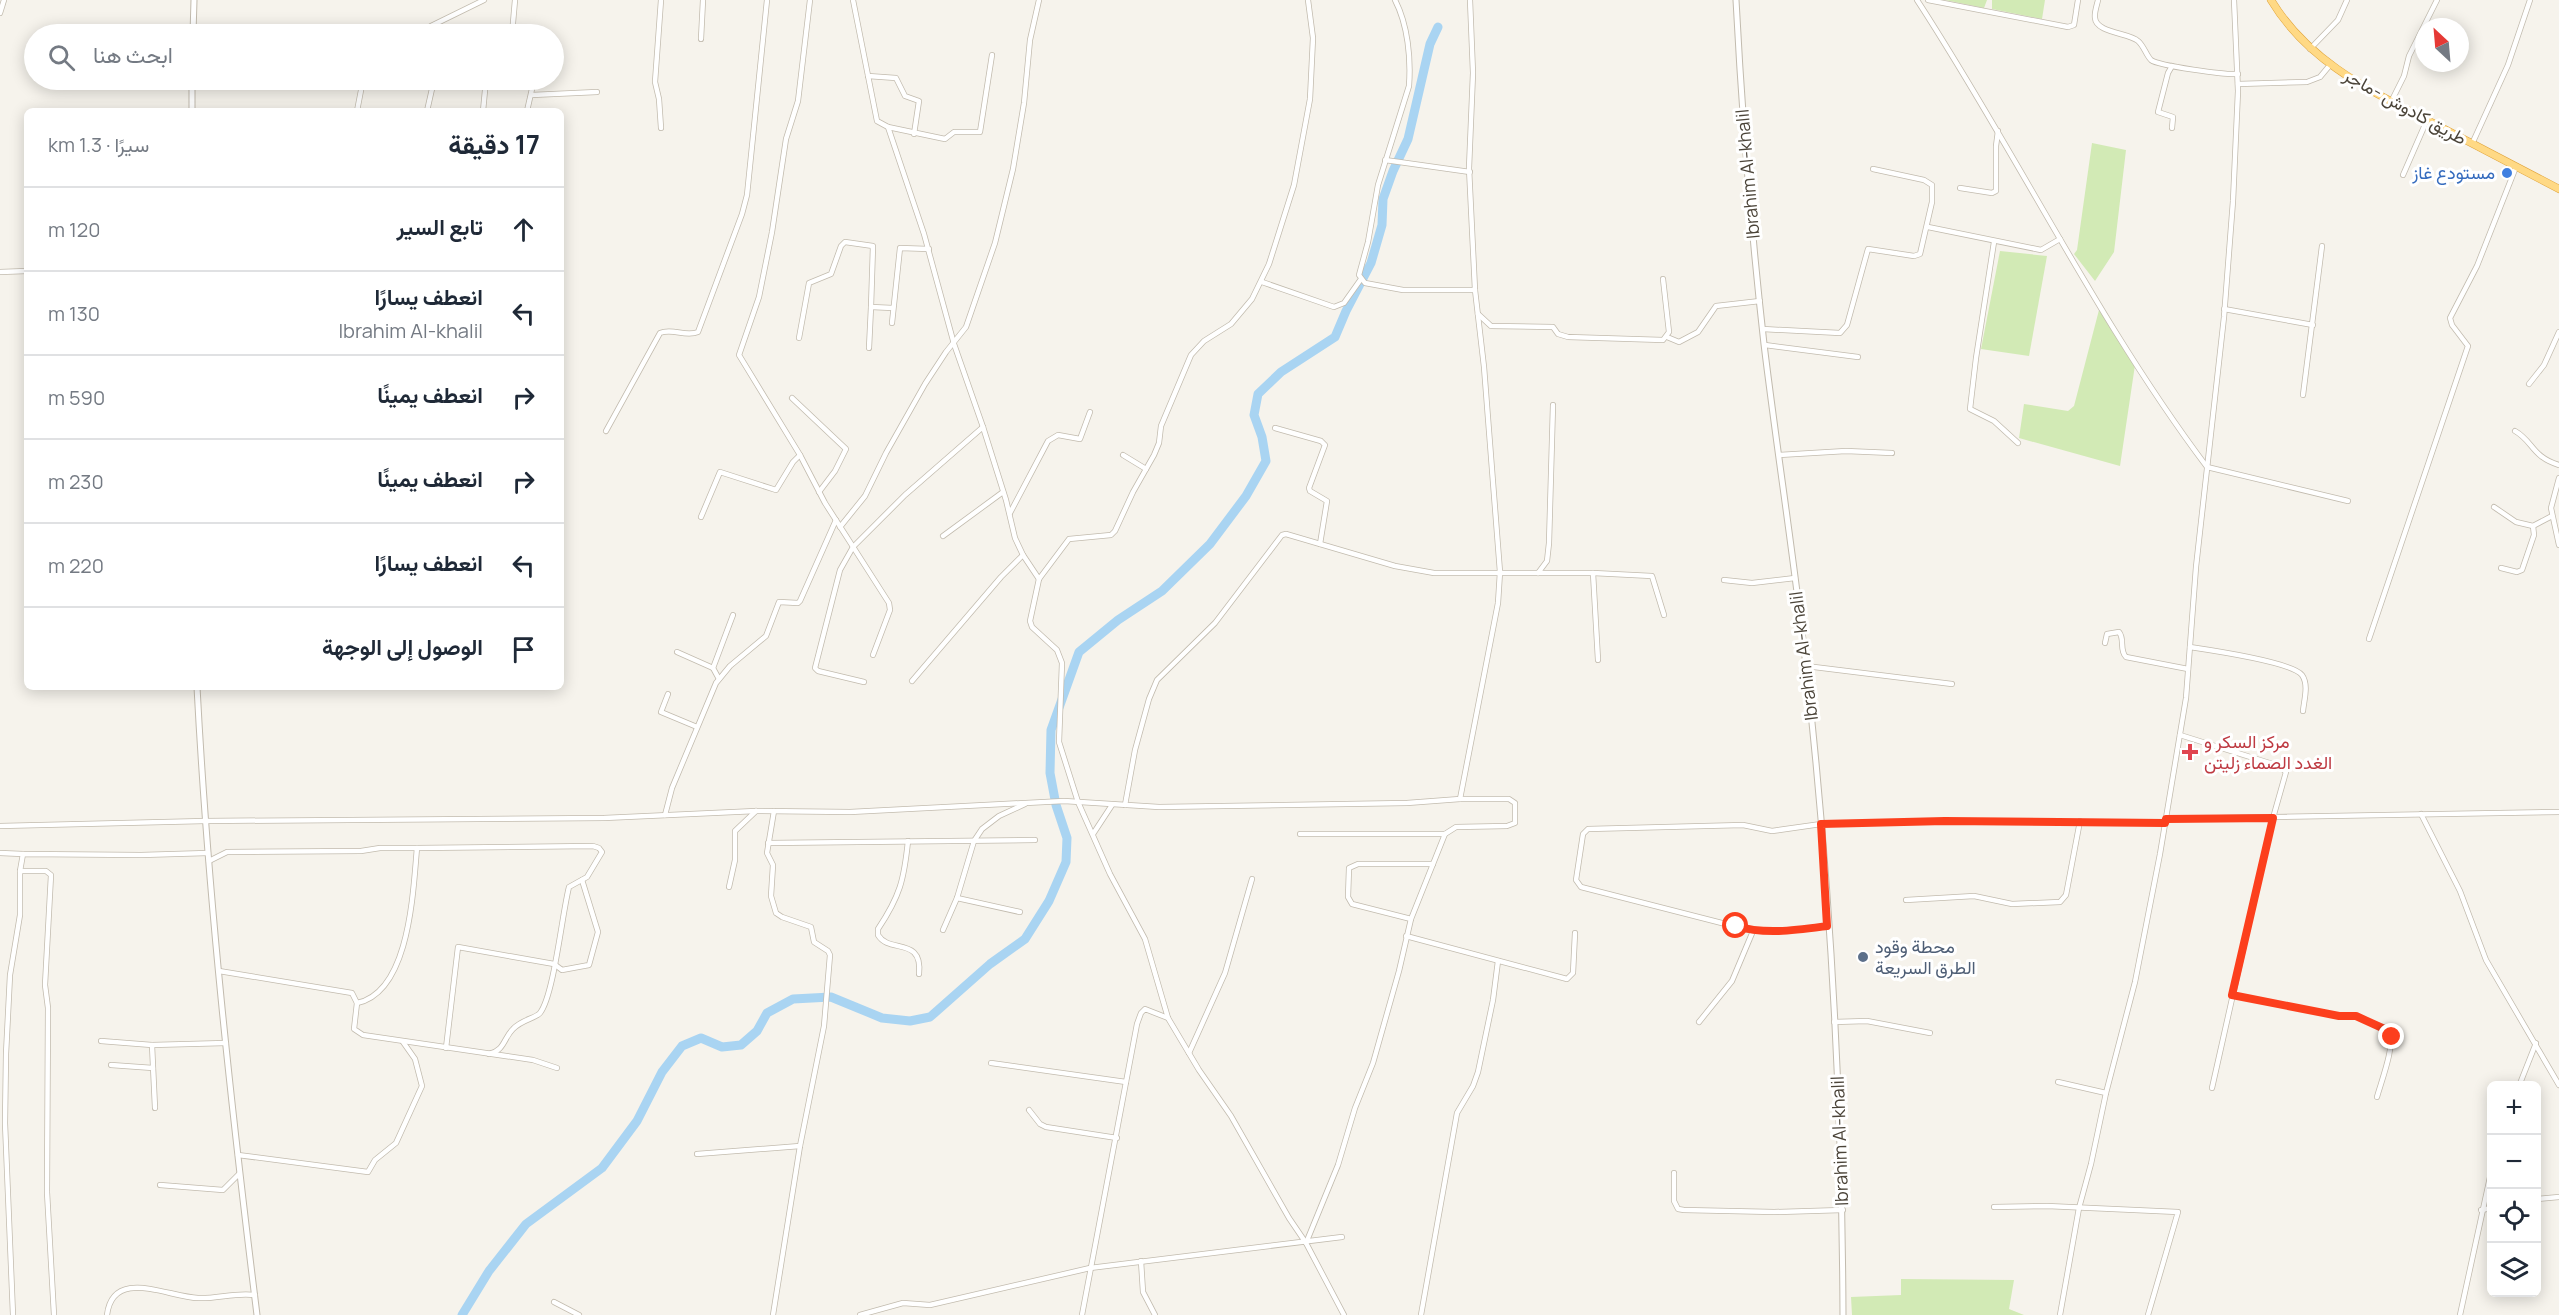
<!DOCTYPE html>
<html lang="ar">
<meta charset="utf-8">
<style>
body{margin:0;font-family:Manrope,Vazirmatn,sans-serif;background:#f6f6f7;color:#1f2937;direction:rtl}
.controls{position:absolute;right:18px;bottom:18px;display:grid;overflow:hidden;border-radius:9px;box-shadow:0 3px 15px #0003}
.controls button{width:54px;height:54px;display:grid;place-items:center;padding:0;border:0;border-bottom:2px solid #e0e1e3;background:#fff;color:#1f2937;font:30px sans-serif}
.compass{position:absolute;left:2415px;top:18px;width:54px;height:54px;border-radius:50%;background:#fff;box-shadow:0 3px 15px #0003;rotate:334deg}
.stop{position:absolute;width:18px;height:18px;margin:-14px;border:4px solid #fc3f1d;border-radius:50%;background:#fff}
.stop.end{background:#fc3f1d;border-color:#fff;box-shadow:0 2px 6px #0008}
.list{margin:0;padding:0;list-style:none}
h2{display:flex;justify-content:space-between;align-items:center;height:78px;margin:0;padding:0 24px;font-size:26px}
h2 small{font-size:20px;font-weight:400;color:#747a83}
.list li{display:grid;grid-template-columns:39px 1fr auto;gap:18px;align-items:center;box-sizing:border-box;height:84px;padding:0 24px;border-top:2px solid #e0e1e3}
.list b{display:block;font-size:22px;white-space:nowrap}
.list p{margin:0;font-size:20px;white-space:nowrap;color:#747a83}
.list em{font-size:20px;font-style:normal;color:#747a83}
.icon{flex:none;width:33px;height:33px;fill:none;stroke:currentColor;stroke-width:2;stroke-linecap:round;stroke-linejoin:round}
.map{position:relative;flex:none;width:2559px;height:1315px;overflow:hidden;direction:ltr}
.search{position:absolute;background:#fff;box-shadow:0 3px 15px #0003;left:24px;top:24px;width:540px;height:66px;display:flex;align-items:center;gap:15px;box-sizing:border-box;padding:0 21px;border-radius:33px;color:#747a83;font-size:22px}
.panel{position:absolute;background:#fff;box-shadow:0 3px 15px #0003;left:24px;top:108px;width:540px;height:582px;border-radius:9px;direction:rtl}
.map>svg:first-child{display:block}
</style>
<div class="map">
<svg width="2559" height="1315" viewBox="0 0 2559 1315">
<rect width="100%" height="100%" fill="#f6f3ec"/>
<g fill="#d2eab5">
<path d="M1945,0h42l-3,8z"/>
<path d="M1992,0h53l-3,19 -50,-10z"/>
<path d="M2092,143l34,7 -12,102 -19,29 -21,-27 3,-4z"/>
<path d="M2000,251l47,5 -18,100 -48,-7z"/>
<path d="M2099,310l36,55 -15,101 -101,-28 5,-34 44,7 6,-5z"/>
<path d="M1901,1279l113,1 -5,29 15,6h-172l-1,-18 50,-2z"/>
</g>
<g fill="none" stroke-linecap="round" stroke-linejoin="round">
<path stroke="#a9d4f2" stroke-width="9" d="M462,1315l27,-44 37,-47 76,-56 35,-47 25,-49 20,-26 19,-8 21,9 19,-2 16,-14 10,-18 26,-14 38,-2 51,21 28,3 20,-4 60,-53 35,-25 24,-38 17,-39 1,-24 -11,-33 -6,-32 1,-43 28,-78 39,-32 44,-29 48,-47 36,-48 20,-35 -4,-24 -8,-22 4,-21 23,-22 54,-35 11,-26 25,-48 11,-38 1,-26 10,-28 15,-32 22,-95 8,-17"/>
<defs>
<g id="minor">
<path d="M810,0l-12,101 -12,38 -14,93 -13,65 -20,58 61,100 25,48 64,100 1,7 -17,45"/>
<path d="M853,0l24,121 11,6 36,107 30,110 29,83 23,73 9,38 8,17 16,24"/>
<path d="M1308,0l5,38 -3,61 -16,86 -25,79 -17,35 -21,25 -27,17 -13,14 -30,71 -2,17 -5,12 -21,37 -18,39 -4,4 -42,4 -30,40 -9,42 2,6 25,23 5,13 -3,79 19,60 32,72 35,65 23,79 31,52 32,46 58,102 17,25 38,72"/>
<path d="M1395,0c13,25 16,59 14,86l-31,99 -10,57 -9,33 6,8 38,7h72"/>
<path d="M1917,0c100,153 180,321 290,467l141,34"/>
<path d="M1928,0l140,27 6,-2 4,-25"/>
<path d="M2098,0c-1,5 -4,13 -3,18 1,15 35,15 43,23 6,5 8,14 13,19 8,6 75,15 87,14"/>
<path d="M0,13l4,-13"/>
<path d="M252,34l24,-2 38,2"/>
<path d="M420,34l11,-8 53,-26"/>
<path d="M512,34l3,-34"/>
<path d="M701,39l2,-39"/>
<path d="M2310,49l28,-29 9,-20"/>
<path d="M2172,66l-4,7 -10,39 15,5 -1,11"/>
<path d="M868,76l28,2 9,18 14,5 -5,33"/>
<path d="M2238,84l69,-2 13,-5 10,-12"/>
<path d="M532,95l65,-3"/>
<path d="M2391,102l13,-26 5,-20 28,-56"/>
<path d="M357,111l6,-31"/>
<path d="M427,111l7,-31"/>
<path d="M483,111l3,-31"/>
<path d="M527,111l7,-31"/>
<path d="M888,127l57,12 9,-7h26l12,-77"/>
<path d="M661,128l-2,-29 -4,-17 6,-82"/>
<path d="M2472,144l36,-79 22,-65"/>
<path d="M1385,160l85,12"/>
<path d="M2403,175l24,-55"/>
<path d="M1960,188l32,5 4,-2v-45l2,-15"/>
<path d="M1928,227l113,23 19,-11"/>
<path d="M1994,242l-18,116 -6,51 24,12 24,22"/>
<path d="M0,272l27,-1"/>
<path d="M1262,282l72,25 10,-4 17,-24"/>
<path d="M2224,309l89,16"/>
<path d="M1478,314l13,12 62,1 5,7 10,3 95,3 6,-8 -6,-53"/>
<path d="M892,323l8,-75 29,1"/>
<path d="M1763,329l77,4 7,-8 21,-76 46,7 6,-2 12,-52v-17l-8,-5 -51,-11"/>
<path d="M1667,337l12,5 19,-10 18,-26 44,-5"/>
<path d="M799,338l10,-55 22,-9 10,-28 4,-4 28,4 -2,61 22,1"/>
<path d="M1765,345l93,12"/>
<path d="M869,348l2,-41"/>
<path d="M2529,384l15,-19 15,-33"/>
<path d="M2303,395l19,-149"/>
<path d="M792,398l54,51 -11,22 -16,21"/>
<path d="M1275,428l46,13 4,4 -16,43 1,3 17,10 -7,43"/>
<path d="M606,431l54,-98c12,-5 26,4 38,-1l44,-118 5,-19 20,-195"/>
<path d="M2515,431c18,10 17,26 44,34"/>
<path d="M1123,455l23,14"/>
<path d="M1779,455l67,-4 46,2"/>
<path d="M2559,478l-8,30 8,37"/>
<path d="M2494,507l22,15 17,4 19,-10"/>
<path d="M1010,513l38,-72 10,-6 22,4 10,-27"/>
<path d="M701,517l19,-45 56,18 17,-28 7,-7"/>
<path d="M840,527l25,-31 21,-43 39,-69 21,-32 20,-25 29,-84 18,-74 11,-66 6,-63 9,-40"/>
<path d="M943,536l60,-44"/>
<path d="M2501,568l16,4 5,-2 12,-35 -1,-9"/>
<path d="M1538,573l9,-12 2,-18 4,-138"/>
<path d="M1593,573l5,87"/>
<path d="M1724,580l28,3 43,-5"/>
<path d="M2369,639l99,-293 -16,-21 -2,-7 27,-52 39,-99"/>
<path d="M2105,643l2,-9 12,-2c6,7 0,18 7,25l62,12"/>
<path d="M2190,647c20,3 102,15 112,28 7,10 2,25 1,36"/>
<path d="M677,652l36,16"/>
<path d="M1806,666l146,18"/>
<path d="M719,679l-6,-11 20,-53"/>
<path d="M912,681l89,-104 22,-22"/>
<path d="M864,682l-46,-11 -3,-3 25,-98 13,-23 52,-52 78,-68"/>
<path d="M668,694l-7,18 36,15"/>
<path d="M2180,735l99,31 7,6 -15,53 -59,263"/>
<path d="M1125,805l10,-55 14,-51 8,-19 58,-57 67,-88 4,-1 109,32 39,7h159l59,3 12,39"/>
<path d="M2421,814l39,77 26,69 73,125"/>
<path d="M665,815l7,-27 44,-105 14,-17 36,-30 13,-34 19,1 2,-2 36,-81"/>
<path d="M2166,819l393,-7"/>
<path d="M0,826l205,-5 399,-3 152,-7 94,1 214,-11 95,6 248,-4 53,-4"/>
<path d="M1093,834l19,-29"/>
<path d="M1300,834h145"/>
<path d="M908,841c-4,39 -8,55 -30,88v6c11,19 45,1 41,39"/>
<path d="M768,843l267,-3"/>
<path d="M417,848l176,-2 6,2 3,4 -15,25 -18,10c-7,27 -15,108 -29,126 -4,5 -19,7 -27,16 -10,10 -8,21 -24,25"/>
<path d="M0,853l23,1"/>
<path d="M209,861l18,-9 134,-1 19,-3h37c-4,43 -7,144 -60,155"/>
<path d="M20,871h26l5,4 -6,110 3,23 -1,184 7,123"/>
<path d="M729,887l6,-27v-29l21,-20"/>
<path d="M957,898l63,14"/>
<path d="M1906,900l68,-4 38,8 48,-2 6,-7 14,-74"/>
<path d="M1411,919l-59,-15 -4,-7 1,-29 9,-4h75"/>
<path d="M1827,926l-34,4 -40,1 -172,-44 -5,-7 7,-46 5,-5 155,-4 29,6 49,-7 124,-3 220,2"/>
<path d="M943,930l14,-32 17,-57 8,-12 17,-13 26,-12"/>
<path d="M1406,936l161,43 6,-6 2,-40"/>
<path d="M219,971l133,22 5,10 -3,26 9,6 170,25 24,8"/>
<path d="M2232,995l107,21h18l32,15c7,13 -8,51 -12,66"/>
<path d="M1699,1022l33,-41 21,-50"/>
<path d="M1834,1022l33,-1 63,12"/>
<path d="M101,1041l51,4 74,-2"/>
<path d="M152,1045l3,63"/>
<path d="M446,1048l12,-101 96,17 8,6 27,-5 9,-33 -16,-52"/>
<path d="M1189,1053l36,-80 27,-94"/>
<path d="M991,1063l135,19"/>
<path d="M111,1065l42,3"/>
<path d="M2058,1082l48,11"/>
<path d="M2519,1086l17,-43"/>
<path d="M1029,1110l11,14 6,3 71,11"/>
<path d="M697,1154l103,-8"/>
<path d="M238,1155l130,17 7,-12 21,-17 26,-57 -7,-27 -12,-17"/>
<path d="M1674,1173v28l4,8 6,1 90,2 69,-2"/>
<path d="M160,1185l63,5 16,-16"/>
<path d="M2536,1199l23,-2"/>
<path d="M1994,1207l53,-1 131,6 -30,103"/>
<path d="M2481,1210l11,-2"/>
<path d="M1306,1243l32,-78 17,-57 18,-45 26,-92 12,-52 34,-85 11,-7 51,-1 8,-3v-20l-6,-4h-49l38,-196 2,-31 -16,-205 -9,-77 -6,-122 4,-95 -3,-73"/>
<path d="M1141,1261l2,31 12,23"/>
<path d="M554,1302l25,13"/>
<path d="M13,1315l-8,-192 1,-69 4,-79 10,-60v-44l3,-17 118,1 67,-2"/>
<path d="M107,1315c6,-48 61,-18 91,-17 19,1 38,-6 57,-3"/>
<path d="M773,1315l27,-169 24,-120 6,-71 -2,-4 -14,-9 -3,-15 -29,-10 -6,-4 -5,-17 2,-31 -6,-12 7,-42"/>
<path d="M860,1315l43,-12 27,2 160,-37 252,-31"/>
<path d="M1082,1315l55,-291 4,-11 4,-4 23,9"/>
<path d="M1421,1315l36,-202 16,-27 5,-14 15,-72 5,-39"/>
<path d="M2060,1315l19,-107 12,-44 15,-71 29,-111 25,-128 26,-156 10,-131 28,-250 9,-116 5,-110 -4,-91"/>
<path d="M2460,1315l32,-147"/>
</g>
<g id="tertiary">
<path d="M1736,0c6,115 15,229 28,344 13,107 30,214 42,322 24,215 36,433 37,649"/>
<path d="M193,34l1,-34"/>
<path d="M192,111v-31"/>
<path d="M197,687c11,210 34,419 60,628"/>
</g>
<path id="trunk" d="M2271,0c37,62 100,91 162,123 42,22 84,44 126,66"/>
</defs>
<use href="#minor" stroke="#c2bbae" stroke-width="6"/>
<use href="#tertiary" stroke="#c2bbae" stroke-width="7"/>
<use href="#trunk" stroke="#e0a43c" stroke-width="8"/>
<use href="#minor" stroke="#fff" stroke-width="4.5"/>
<use href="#tertiary" stroke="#fff" stroke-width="5"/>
<use href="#trunk" stroke="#ffd985" stroke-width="7"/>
</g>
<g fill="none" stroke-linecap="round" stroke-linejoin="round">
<path stroke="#fc3f1d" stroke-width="8" d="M1736,926c29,9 61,4 91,0l-6,-102 124,-3 220,2 1,-4 107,-1 -41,177 107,21h17l33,15 3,6"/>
</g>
<circle fill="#3f7fe0" stroke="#fff" stroke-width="2" cx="2507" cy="173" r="6"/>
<path fill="#e0444e" stroke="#fff" stroke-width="2" d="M2187 743h6v6h6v6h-6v6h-6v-6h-6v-6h6z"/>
<circle fill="#5c6f8a" stroke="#fff" stroke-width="2" cx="1863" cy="957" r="6"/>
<g text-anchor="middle" stroke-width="6" stroke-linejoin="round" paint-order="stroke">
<g font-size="18" fill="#4b4439" stroke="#fff">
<text transform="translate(2405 107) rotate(29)" y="6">طريق كادوش -ماجر</text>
<text transform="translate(1748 174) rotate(-95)" y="6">Ibrahim Al-khalil</text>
<text transform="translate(1804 656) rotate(-97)" y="6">Ibrahim Al-khalil</text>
<text transform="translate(1840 1141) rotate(-92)" y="6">Ibrahim Al-khalil</text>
</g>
<g font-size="18" fill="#366cbe" stroke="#fff" text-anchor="end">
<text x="2495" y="179">مستودع غاز</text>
</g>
<g font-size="18" fill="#be3a42" stroke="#fff" text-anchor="start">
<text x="2204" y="748">مركز السكر و<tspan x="2204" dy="21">الغدد الصماء زليتن</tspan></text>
</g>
<g font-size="18" fill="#4e5e75" stroke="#fff" text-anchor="start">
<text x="1875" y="953">محطة وقود<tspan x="1875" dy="21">الطرق السريعة</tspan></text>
</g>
</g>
</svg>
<div class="controls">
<button>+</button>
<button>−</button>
<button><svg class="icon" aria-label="locate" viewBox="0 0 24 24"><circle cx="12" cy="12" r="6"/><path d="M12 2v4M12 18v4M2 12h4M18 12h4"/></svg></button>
<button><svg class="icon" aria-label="layers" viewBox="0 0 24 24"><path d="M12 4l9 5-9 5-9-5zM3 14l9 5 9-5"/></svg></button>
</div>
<svg class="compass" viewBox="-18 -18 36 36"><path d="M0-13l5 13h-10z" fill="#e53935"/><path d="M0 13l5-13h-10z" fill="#747a83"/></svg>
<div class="stop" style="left:1736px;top:926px"></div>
<div class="stop end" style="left:2392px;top:1037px"></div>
<div class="search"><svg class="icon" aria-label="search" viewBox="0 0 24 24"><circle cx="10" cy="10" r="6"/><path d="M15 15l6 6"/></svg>ابحث هنا</div>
<section class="panel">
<h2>17 دقيقة<small>سيرًا · 1.3 km</small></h2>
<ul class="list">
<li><svg class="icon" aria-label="ahead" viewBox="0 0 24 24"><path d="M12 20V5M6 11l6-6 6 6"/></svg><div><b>تابع السير</b></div><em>120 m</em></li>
<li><svg class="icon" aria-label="left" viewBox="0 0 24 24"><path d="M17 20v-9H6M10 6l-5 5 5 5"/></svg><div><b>انعطف يسارًا</b><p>Ibrahim Al-khalil</p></div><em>130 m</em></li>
<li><svg class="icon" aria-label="right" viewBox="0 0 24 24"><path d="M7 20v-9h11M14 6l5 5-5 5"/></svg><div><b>انعطف يمينًا</b></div><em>590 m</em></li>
<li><svg class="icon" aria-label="right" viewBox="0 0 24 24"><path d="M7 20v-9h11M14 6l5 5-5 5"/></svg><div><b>انعطف يمينًا</b></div><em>230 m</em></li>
<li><svg class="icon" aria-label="left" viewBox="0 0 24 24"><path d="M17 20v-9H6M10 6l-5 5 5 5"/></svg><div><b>انعطف يسارًا</b></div><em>220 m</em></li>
<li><svg class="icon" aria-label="arrive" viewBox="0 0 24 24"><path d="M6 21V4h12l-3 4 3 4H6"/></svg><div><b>الوصول إلى الوجهة</b></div></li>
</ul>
</section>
</div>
